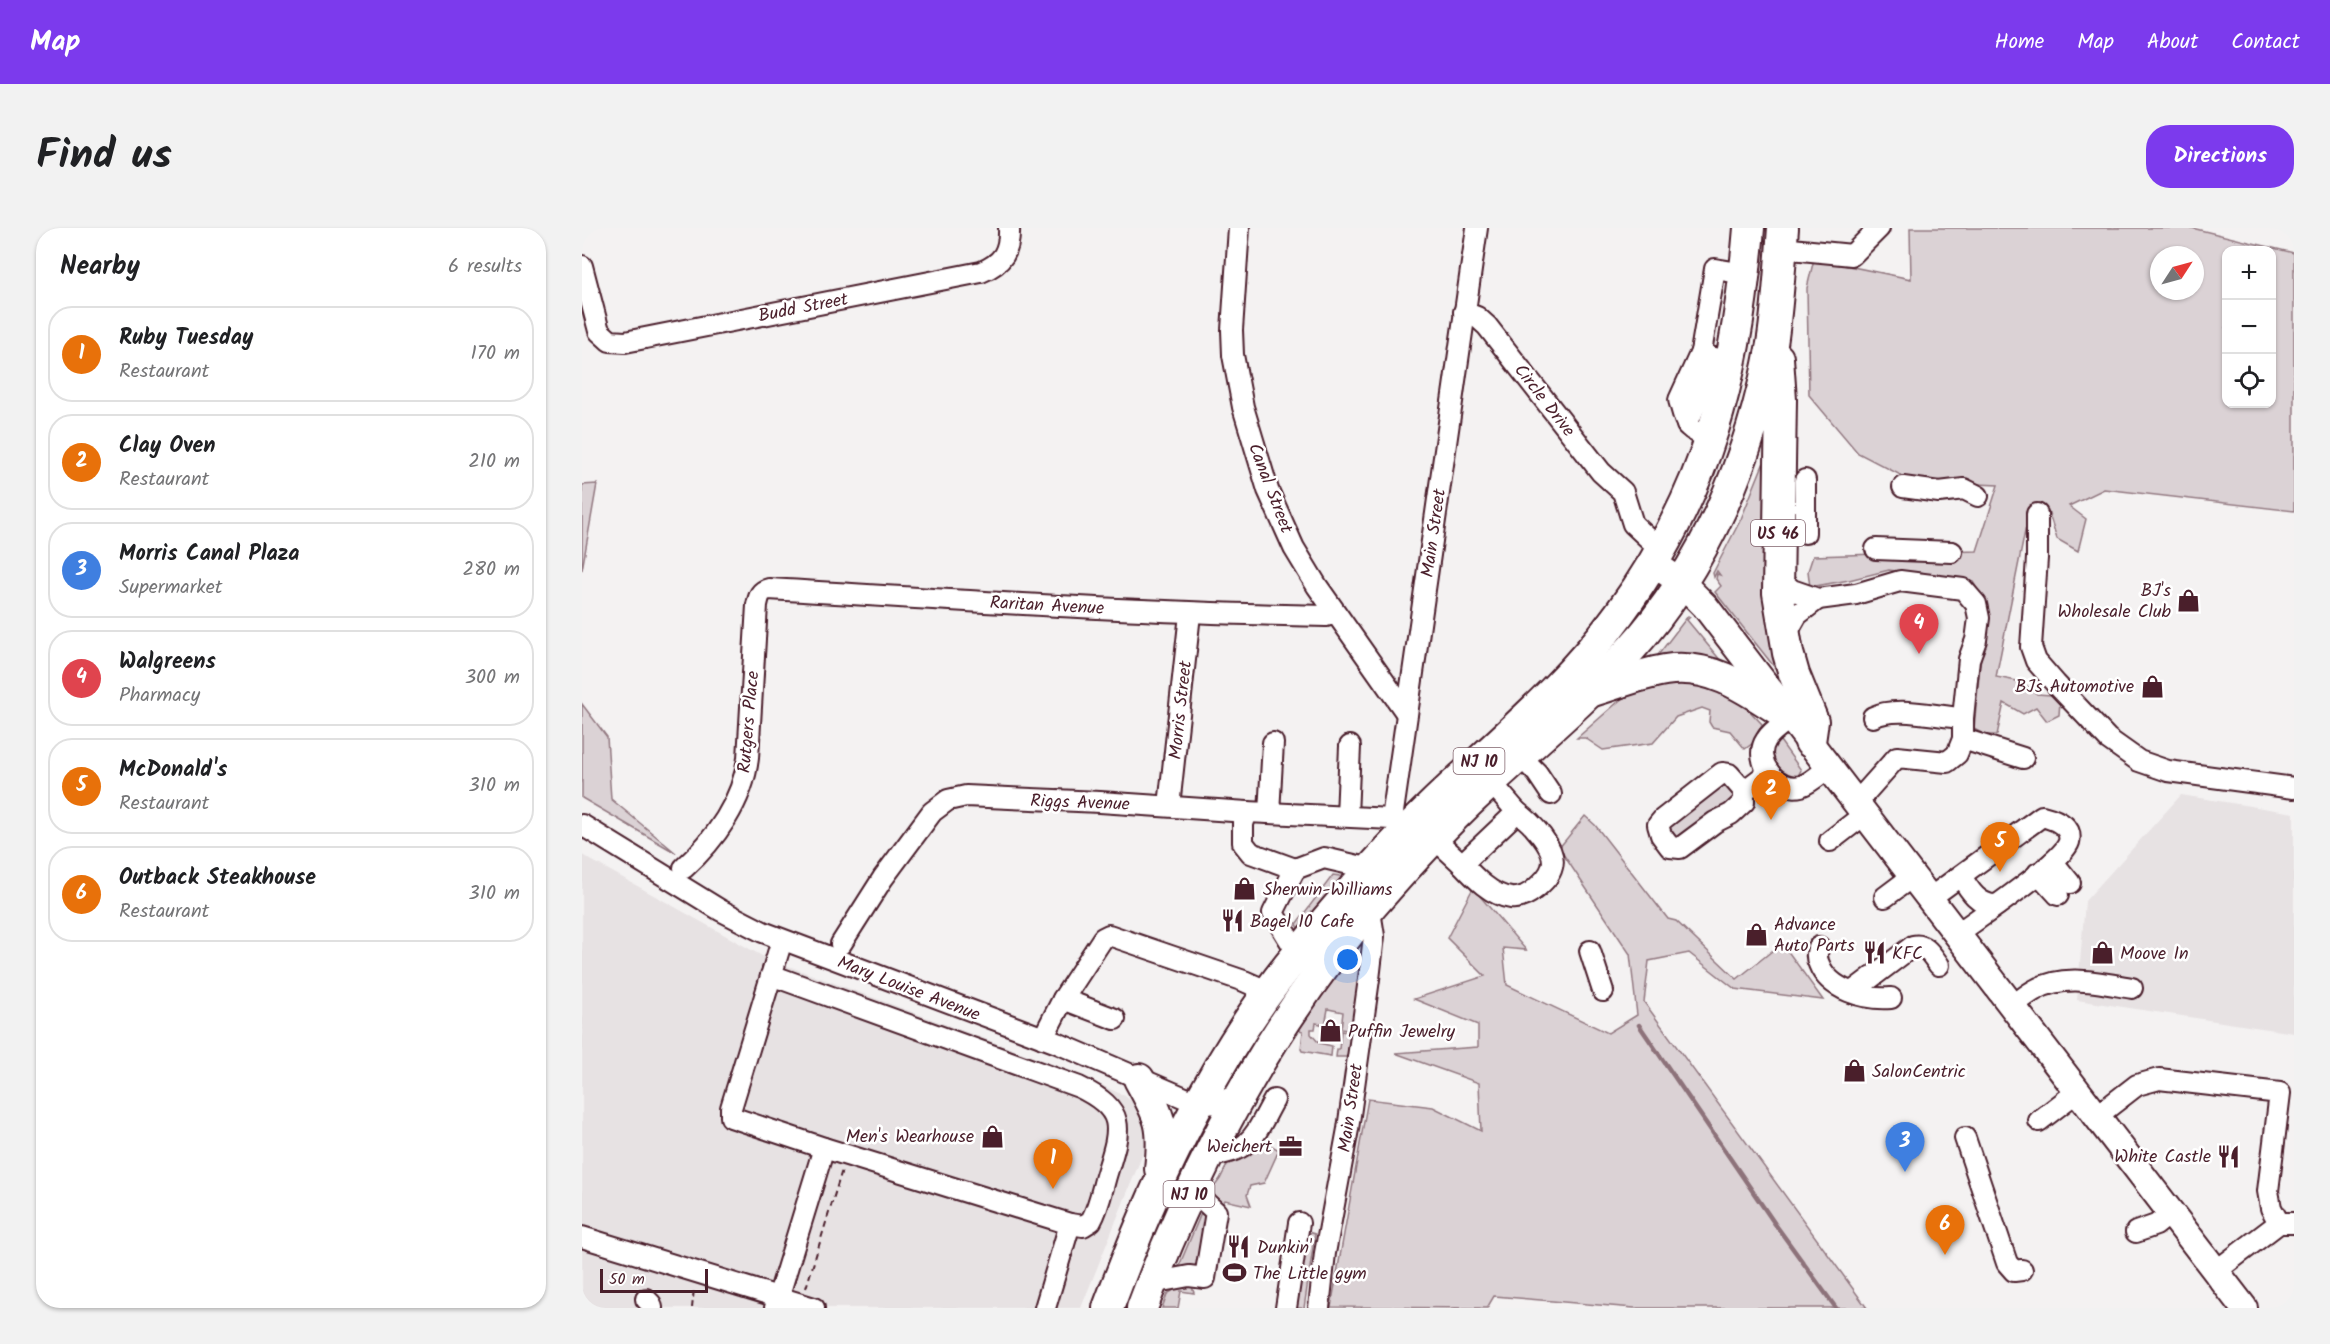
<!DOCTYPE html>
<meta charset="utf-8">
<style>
body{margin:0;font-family:Kalam,sans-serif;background:#f2f2f2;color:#202124}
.controls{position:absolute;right:18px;top:18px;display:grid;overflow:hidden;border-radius:12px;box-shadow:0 2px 4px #0004}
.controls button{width:54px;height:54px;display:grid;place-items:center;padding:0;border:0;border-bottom:2px solid #e0e0e0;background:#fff;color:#202124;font:30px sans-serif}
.compass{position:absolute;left:1568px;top:18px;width:54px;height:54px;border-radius:50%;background:#fff;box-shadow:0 2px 4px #0004;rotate:54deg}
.scale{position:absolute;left:18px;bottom:15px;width:108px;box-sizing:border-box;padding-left:6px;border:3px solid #4a1f2b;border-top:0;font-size:16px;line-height:21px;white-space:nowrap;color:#4a1f2b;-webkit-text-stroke:4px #fff;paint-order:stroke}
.you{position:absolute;left:766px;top:732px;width:21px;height:21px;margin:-15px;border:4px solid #fff;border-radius:50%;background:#1a73e8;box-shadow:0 0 0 9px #1a73e833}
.badge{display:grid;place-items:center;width:39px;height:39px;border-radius:50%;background:#7c3aed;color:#fff;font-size:20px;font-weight:700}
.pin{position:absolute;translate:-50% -50px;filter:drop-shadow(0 2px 3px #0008)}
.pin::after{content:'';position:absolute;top:32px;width:21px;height:18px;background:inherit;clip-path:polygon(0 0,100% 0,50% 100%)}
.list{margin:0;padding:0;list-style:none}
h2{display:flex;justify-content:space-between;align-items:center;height:78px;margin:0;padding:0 24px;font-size:26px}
h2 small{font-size:20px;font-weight:400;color:#757577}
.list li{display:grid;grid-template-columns:39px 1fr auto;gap:18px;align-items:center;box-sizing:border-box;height:96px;margin:0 12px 12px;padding:0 12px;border:2px solid #e0e0e0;border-radius:24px}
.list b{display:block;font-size:22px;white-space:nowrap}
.list p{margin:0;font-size:20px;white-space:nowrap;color:#757577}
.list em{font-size:20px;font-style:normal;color:#757577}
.icon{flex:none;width:33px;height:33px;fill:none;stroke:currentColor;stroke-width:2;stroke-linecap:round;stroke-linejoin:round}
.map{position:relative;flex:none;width:1712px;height:1080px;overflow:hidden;border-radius:24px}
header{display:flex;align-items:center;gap:36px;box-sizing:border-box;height:84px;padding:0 30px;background:#7c3aed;color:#fff}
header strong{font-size:28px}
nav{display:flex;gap:33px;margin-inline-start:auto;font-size:21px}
.intro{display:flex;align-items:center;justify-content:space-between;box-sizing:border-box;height:144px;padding:0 36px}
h1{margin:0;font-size:42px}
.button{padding:15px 27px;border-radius:24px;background:#7c3aed;color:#fff;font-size:21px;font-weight:700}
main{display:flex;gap:36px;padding:0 36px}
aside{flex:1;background:#fff;border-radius:24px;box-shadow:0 2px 4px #0004}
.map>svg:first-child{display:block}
</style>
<header>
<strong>Map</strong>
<nav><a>Home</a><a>Map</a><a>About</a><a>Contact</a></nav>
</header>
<div class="intro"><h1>Find us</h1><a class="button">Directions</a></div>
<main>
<aside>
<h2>Nearby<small>6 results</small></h2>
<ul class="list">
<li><span class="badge" style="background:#e8710a">1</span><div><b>Ruby Tuesday</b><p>Restaurant</p></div><em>170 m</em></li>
<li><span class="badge" style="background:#e8710a">2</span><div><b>Clay Oven</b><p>Restaurant</p></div><em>210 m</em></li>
<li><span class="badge" style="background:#3f7fe0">3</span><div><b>Morris Canal Plaza</b><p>Supermarket</p></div><em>280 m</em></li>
<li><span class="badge" style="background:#e0444e">4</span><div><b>Walgreens</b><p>Pharmacy</p></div><em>300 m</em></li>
<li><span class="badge" style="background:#e8710a">5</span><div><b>McDonald's</b><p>Restaurant</p></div><em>310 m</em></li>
<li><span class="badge" style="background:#e8710a">6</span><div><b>Outback Steakhouse</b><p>Restaurant</p></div><em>310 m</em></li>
</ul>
</aside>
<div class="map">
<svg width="1712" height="1080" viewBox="0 0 1712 1080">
<rect width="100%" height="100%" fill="#f4f2f2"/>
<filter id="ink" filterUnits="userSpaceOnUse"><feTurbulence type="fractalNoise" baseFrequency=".0167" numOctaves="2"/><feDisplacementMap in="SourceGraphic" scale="12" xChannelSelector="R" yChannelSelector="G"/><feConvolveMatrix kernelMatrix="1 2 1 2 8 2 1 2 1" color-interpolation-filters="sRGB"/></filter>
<g filter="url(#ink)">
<g fill="#e7e2e3">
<path d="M1599,567l113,18v220l-217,-33 8,-99z"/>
<path d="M0,627l182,102 305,113 56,26 15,12 8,19v14l-67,167h-499z"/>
</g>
<g fill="#dbd2d5" stroke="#927880" stroke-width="1.5" fill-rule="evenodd">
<path d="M1328,0h282l102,25v258l-190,-22 -35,17 17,13 -8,32 -21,-12 -9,-29 -18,-4 -34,171 26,5 15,12 14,1 9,6 -1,14 -12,6 -11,-14 -13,7 -19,-11 -7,32h-12l-11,-6 12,-126 -13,-21 -84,-12 -40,10 -39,7 -2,-16 5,-15 164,-5 21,-66 -86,-4 -54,-28 -49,-58 -2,-107 7,-29 97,20zM1644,22h46v154h-46zM1577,27h36v36h-36z"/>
<path d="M1182,234l6,3 9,203 -3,1 -61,-77 6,-6 -5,-7 1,-5 3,1 -3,-4 -3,6 -1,-4 28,-54z"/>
<path d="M15,256l-15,86v-85z"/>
<path d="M1106,388l2,1 -3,3 34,41 -66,-2z"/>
<path d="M1105,449l53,24 22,23 -9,19 -8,6 -15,-18 -18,-4 -3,-5 1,-11 -8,-3 -26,9 -23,26 -50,7 -18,-12h-8l49,-43z"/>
<path d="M0,476l25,33 4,62 65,54 -94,-55z"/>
<path d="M1196,510l23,32 -3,6c-19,0 -26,-13 -26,-31z"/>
<path d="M1143,554l10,12 1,5 -24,16h-4l-30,23 -3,1 -6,-12z"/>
<path d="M1003,588l10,9 73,94 8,2 61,58 45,-36 41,57 -88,-11 -46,-36 -40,8 -5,41 223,306h-233l-140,-12 -7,12 -156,-1 37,-208 65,8 48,24 -2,-48 -84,-30 83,-6v-22l-64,-26 71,-23 -38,-38 26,-50 53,62 -23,-2 4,37 101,48 29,-18 -7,-61 -71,-106z"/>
<path d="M751,647l7,1 1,2 -42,52 -3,-6z"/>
<path d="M771,728l9,5 -11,96h-15l1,-8h2l2,-18 11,2 1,-2 -12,-2 2,-17 -15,-3 -3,16 -9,-2 -1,6h-4v5l8,9 13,3 -1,10 -29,-5 -1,-2 2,-18 -4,-1 2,-4 19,-31z"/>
<path d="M680,912l17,10 -15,33 -14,3 -3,9 4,11 -26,-6 -2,3 -4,1 -8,-13 9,-12 9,-18 19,-7z"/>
<path d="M620,983l4,2 -5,47 -9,8 -15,3z"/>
<path d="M726,1004l7,2 -11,74h-11l11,-74z"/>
<path d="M603,1055l7,3 2,7 -13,-2 -3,17h-16l5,-14z"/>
</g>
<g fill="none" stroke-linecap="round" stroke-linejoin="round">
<path stroke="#8d727a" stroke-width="4.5" d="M1057,797l136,199 61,84"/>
<defs>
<g id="minor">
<path d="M657,0l-7,102 1,25 10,52 25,83 26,58 23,38 90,128"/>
<path d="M1199,20l71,7 27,-27"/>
<path d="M0,38l17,65 11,10 15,1 356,-70c22,-9 29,-21 28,-44"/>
<path d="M882,84l13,5 10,9 114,146 22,20 10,32 28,26"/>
<path d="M1119,124l14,-83 30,5"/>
<path d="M1105,197l28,-67"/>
<path d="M1129,210c-27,-9 -24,-12 -32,-38l22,-48 30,16"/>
<path d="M1321,259l36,5 25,-3 14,7"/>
<path d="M1455,286v44l-6,89 5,14 20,23 52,55 31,22 29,10 126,17"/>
<path d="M1223,305v-53"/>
<path d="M1294,321l76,3"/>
<path d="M1195,349l15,13 26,9 38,-5 44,-13 63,8 13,15 3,14 -3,22 -7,19 -6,59"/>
<path d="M1202,410l13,-23 21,-16"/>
<path d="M1291,489c23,-12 64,0 90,1v21l60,19"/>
<path d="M1209,490c-8,6 -20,13 -25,22 -14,21 12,52 35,46 10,-3 20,-13 28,-19"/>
<path d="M938,528l17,17 14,21"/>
<path d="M1162,563l-15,-17 -7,-1 -59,46 -5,6 3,10 9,12 10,1 35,-26 16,-8 13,-12v-11l25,-19"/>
<path d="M1274,575l41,-46 50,5 10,-8 6,-15"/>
<path d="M587,578l21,-192"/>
<path d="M665,584l-4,12v19l8,10 44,16 29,-11 47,11"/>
<path d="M687,585l4,-70"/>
<path d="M765,588l3,-70"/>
<path d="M810,591l85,-591"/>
<path d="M0,597l138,85 43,22 294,111 142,61c17,1 30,-3 43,-15"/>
<path d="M852,610l28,26 55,-52 -26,-30"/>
<path d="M1248,613l35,-27"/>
<path d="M1471,634l17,21"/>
<path d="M880,636c12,13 30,32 49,34 10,1 17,-3 24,-9 7,-6 15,-13 17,-22 6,-18 -22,-46 -35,-55"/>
<path d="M102,640c31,-28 59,-67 64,-110l9,-153c2,-9 3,-14 12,-16 185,11 371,24 557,27l9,-3"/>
<path d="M713,641l-22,44 25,41"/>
<path d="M1456,645l20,22"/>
<path d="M1379,648c8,14 18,30 36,29"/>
<path d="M1303,669l28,-21"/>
<path d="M1348,670l112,-82c12,3 31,9 27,26 -6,20 -91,76 -112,92"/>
<path d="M259,716l42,-66 49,-66 16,-12 18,-4 134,6 147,10 145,7"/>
<path d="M1237,719c-3,6 -3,11 0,17 10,26 46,36 72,34"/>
<path d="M1008,723l13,40"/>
<path d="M189,747l308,112c50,24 41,43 27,89 -4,14 -7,31 -15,45l-8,5 -13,-2 -246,-76 -93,-31v-9l51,-168"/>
<path d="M1270,764l61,-46c13,-3 19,10 26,19"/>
<path d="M481,771l52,20"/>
<path d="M1430,778c8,-5 15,-12 23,-16 29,-17 66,-7 97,-2"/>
<path d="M461,810l20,-39 40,-61 6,-3 135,46 25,11"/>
<path d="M1515,888l40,-31 22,-6 121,14 -12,98 3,17 8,15"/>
<path d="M1457,893l39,-30"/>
<path d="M1383,910l42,125 7,8 8,-1"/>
<path d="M625,928c45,-4 47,-20 67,-56"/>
<path d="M1554,1004l20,-7 15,-12"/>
<path d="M0,1009l232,71"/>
<path d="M1634,1043l63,-48h15"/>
<path d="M569,1055l38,-7 16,2 11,-66 -25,-23"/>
<path d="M64,1071l5,5 1,4"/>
<path d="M193,1080l49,-160"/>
<path d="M463,1080l25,-84"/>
<path d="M704,1080l13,-85"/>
<path d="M737,1080l6,-55 23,-124 21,-150 5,-43 -5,-31"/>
</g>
<path id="major" d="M1071,335l29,20 23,23 539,702"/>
<g id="highway">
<path d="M1196,130l3,42 -3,193 10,60 6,21 19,47 -3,21"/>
<path d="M1011,463c23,-7 48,-17 72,-21 49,-8 87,23 126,48"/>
<path d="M557,851c21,38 26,46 21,90"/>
<path d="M526,1080c47,-126 105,-252 192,-357 42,-51 86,-102 134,-148 64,-61 134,-118 185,-189 89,-121 118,-239 130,-386"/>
<path d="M560,1080c55,-146 128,-283 230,-402 34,-39 69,-78 107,-113 50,-47 104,-90 150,-142 77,-84 123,-196 143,-307 6,-38 8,-77 11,-116"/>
</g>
</defs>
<use href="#minor" stroke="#4a1f2b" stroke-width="24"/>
<use href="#major" stroke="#4a1f2b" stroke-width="30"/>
<use href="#highway" stroke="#4a1f2b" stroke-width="34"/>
<g stroke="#4a1f2b" stroke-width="2" stroke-dasharray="6 4.5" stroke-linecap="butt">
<path d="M224,1060l36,-118"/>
<path d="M110,1080l2,-19"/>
</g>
<use href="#minor" stroke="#fff" stroke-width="20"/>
<use href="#major" stroke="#fff" stroke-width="26"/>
<use href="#highway" stroke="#fff" stroke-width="30"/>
</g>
</g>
<defs>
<symbol id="shop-bare" viewBox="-9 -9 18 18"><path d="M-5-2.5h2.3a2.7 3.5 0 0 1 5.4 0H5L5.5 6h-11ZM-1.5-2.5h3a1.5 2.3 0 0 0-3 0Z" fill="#4a1f2b" stroke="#fff" stroke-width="2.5" paint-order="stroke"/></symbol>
<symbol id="restaurant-bare" viewBox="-9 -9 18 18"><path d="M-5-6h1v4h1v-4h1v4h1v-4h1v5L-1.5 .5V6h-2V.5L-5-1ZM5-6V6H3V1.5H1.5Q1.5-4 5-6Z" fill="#4a1f2b" stroke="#fff" stroke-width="2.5" paint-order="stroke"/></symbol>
<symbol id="office-bare" viewBox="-9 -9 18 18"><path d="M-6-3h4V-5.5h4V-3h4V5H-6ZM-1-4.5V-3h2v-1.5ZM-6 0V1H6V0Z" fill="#4a1f2b" stroke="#fff" stroke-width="2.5" paint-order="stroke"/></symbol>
<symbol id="stadium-bare" viewBox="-9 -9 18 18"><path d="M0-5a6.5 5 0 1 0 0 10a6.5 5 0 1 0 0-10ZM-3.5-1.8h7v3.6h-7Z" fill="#4a1f2b" stroke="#fff" stroke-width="2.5" paint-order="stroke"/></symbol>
</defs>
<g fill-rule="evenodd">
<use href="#shop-bare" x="1590" y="356" width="33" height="33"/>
<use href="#shop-bare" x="1554" y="442" width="33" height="33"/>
<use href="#shop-bare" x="646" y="644" width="33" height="33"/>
<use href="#restaurant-bare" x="634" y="676" width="33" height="33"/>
<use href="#shop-bare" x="1158" y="690" width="33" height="33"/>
<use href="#restaurant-bare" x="1276" y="708" width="33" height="33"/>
<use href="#shop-bare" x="1504" y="708" width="33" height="33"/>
<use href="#shop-bare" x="732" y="786" width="33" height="33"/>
<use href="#shop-bare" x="1256" y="826" width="33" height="33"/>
<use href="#shop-bare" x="394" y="892" width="33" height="33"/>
<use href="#office-bare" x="692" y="902" width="33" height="33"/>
<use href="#restaurant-bare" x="1630" y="912" width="33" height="33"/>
<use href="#restaurant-bare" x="640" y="1002" width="33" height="33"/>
<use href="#stadium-bare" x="636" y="1028" width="33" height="33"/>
</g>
<g text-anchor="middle" stroke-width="5" stroke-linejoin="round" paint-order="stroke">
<g fill="#fff" stroke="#80626b" stroke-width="1.5">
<rect x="1169" y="292" width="54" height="26" rx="4.5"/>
<rect x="871.5" y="520" width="51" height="26" rx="4.5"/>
<rect x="581.5" y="953" width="51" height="26" rx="4.5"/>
</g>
<g font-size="16" font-weight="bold" fill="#4a1f2b">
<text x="1196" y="311">US 46</text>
<text x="897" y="539">NJ 10</text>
<text x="607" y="972">NJ 10</text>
</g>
<g font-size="18" fill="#4a1f2b" stroke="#fff">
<text transform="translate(221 79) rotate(-11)" y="6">Budd Street</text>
<text transform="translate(963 172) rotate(52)" y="6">Circle Drive</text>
<text transform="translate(689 260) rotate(69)" y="6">Canal Street</text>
<text transform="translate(851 305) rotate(-82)" y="6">Main Street</text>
<text transform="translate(465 377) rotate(3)" y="6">Raritan Avenue</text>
<text transform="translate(598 482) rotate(-84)" y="6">Morris Street</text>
<text transform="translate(166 494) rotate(-85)" y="6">Rutgers Place</text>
<text transform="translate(498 574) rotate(2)" y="6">Riggs Avenue</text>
<text transform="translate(327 760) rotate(21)" y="6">Mary Louise Avenue</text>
<text transform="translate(768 880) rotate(-82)" y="6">Main Street</text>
</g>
<g font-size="18" fill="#4a1f2b" stroke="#fff" text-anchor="start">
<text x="1589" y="368" text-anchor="end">BJ's<tspan x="1589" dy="21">Wholesale Club</tspan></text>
<text x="1552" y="464" text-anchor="end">BJs Automotive</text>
<text x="681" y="667">Sherwin-Williams</text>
<text x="668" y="699">Bagel 10 Cafe</text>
<text x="1192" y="702">Advance<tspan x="1192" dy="21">Auto Parts</tspan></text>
<text x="1310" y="731">KFC</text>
<text x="1538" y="731">Moove In</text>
<text x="766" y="809">Puffin Jewelry</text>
<text x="1290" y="849">SalonCentric</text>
<text x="392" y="914" text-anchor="end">Men's Wearhouse</text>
<text x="690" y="924" text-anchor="end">Weichert</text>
<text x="1629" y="934" text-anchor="end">White Castle</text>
<text x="675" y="1025">Dunkin'</text>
<text x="671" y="1051">The Little gym</text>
</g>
</g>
</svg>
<div class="controls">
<button>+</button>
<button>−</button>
<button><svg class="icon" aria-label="locate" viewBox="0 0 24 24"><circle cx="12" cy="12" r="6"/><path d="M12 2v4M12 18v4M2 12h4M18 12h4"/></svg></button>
</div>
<svg class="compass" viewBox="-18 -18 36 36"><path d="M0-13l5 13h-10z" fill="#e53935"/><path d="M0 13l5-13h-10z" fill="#757577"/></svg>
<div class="scale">50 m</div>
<div class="you"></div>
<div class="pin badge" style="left:471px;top:961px;background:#e8710a">1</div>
<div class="pin badge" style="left:1189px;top:592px;background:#e8710a">2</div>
<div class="pin badge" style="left:1323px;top:944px;background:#3f7fe0">3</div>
<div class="pin badge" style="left:1337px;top:426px;background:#e0444e">4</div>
<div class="pin badge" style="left:1418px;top:644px;background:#e8710a">5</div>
<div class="pin badge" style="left:1363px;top:1027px;background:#e8710a">6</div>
</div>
</main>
